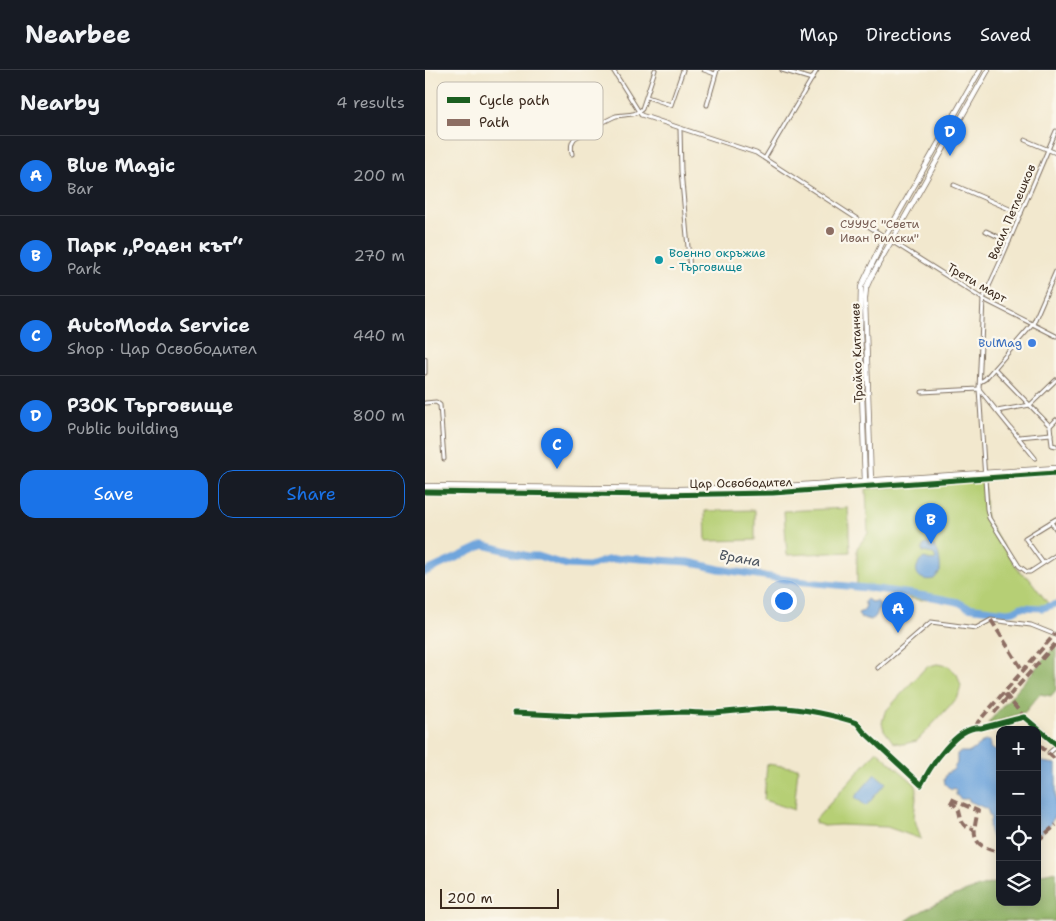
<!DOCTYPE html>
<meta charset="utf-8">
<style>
body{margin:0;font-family:"Shantell Sans",sans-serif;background:#20242c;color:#f1f3f6}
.controls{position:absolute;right:15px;bottom:15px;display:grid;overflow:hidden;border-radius:10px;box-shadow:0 2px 12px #0003}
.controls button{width:45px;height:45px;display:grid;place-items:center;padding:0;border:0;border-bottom:1px solid #363941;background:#171b24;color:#f1f3f6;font:25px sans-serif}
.scale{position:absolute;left:15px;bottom:12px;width:119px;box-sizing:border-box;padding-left:5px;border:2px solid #3b2a1e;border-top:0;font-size:14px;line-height:18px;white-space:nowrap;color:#3b2a1e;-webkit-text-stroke:4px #fbf7ec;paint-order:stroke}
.you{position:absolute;left:358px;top:530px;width:18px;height:18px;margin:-12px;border:4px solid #fff;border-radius:50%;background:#1a73e8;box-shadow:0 0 0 8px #1a73e833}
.badge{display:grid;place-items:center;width:32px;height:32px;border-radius:50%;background:#1a73e8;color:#fff;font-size:16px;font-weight:700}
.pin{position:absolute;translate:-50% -41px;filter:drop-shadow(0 1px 2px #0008)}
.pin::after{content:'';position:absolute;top:26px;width:18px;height:15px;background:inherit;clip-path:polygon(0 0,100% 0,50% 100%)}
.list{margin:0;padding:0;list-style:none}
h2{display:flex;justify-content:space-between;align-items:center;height:65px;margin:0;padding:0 20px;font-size:21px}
h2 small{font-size:16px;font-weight:400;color:#9ea1a6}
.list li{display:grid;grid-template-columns:32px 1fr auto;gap:15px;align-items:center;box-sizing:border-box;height:80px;padding:0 20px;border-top:1px solid #363941}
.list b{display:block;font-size:19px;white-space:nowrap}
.list p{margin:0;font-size:16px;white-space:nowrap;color:#9ea1a6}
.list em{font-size:16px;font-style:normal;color:#9ea1a6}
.actions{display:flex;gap:10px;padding:15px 20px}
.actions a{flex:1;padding:11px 0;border:1px solid #1a73e8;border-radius:15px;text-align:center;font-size:18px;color:#1a73e8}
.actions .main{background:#1a73e8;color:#fff}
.icon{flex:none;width:28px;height:28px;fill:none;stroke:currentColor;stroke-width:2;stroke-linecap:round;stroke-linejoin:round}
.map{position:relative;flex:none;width:631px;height:851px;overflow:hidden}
header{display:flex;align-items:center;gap:30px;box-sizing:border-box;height:70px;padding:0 25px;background:#171b24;border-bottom:1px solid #363941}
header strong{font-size:24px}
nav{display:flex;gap:28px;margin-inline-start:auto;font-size:18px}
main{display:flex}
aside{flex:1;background:#171b24}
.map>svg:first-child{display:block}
</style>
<header>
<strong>Nearbee</strong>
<nav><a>Map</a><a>Directions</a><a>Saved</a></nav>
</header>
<main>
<aside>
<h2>Nearby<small>4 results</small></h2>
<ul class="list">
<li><span class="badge">A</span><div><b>Blue Magic</b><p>Bar</p></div><em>200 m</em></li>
<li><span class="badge">B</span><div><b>Парк „Роден кът“</b><p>Park</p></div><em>270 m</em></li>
<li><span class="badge">C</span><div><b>AutoModa Service</b><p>Shop · Цар Освободител</p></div><em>440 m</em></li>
<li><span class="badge">D</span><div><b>РЗОК Търговище</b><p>Public building</p></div><em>800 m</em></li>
</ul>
<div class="actions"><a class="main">Save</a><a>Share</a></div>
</aside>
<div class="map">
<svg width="631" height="851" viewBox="0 0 631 851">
<rect width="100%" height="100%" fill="#fbf7ec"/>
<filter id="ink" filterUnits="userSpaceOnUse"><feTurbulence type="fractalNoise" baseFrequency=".02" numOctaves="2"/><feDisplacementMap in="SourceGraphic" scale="10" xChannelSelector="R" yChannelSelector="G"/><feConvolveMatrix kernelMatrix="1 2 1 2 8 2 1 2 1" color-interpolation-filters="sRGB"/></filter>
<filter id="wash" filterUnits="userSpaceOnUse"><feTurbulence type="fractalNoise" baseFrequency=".0096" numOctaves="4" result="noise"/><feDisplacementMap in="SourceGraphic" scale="20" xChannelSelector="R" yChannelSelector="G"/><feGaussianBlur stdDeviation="1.12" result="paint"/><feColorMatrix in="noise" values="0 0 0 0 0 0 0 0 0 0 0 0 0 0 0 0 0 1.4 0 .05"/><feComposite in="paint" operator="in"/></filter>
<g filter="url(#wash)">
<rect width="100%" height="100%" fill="#f2e8ce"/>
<g fill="#b6cf74" stroke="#787c49">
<path d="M559,410l2,39 35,55 7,3 22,29 -46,4h-16l-21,-5 -18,-7 -30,2 -10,-2 -8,-5 -44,-7v-38l11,-15 -2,-44z"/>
<path d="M423,438l2,44 -63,3 -3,-44z"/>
<path d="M330,440v30l-49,1 -1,-30z"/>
<path d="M512,594l11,2 9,8 4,12 -3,11 -41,44 -14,3 -10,-2 -9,-12 -2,-7 3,-11 41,-45z"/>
<path d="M452,681l38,33 2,5 -3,28 7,22 -34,-12 -47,-2 -16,1 -9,-3 1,-4z"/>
<path d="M342,694l31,4 -4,42 -30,-10z"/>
</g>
<g fill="#90b266" stroke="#666e42">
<path d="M631,575v45l-5,6 -11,-2 -15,18 -35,12 -2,-1z"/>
<path d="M631,801v50h-150c22,-16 67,-35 94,-39v20h37v-27z"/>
</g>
<g fill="#6fa5dc" stroke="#55687d">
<path d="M505,473c9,3 11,20 10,29l-6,7c-17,4 -24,-11 -10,-21l10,3 2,-2 -2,-5 -11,-2 -1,-3 2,-4z"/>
<path d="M442,529l4,3 5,-1 5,5v3l-3,1 -2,6 -5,4 -8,-2 -2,1 -3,-6 5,-2 3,-5 -2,-4z"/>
<path d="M560,671h5v7l5,3 5,-3v95l-7,-3c-3,-8 -6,-14 -2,-21l-4,-10 -18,-8v-2h-8l-5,-4v-4l-2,-3 -3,2 -6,-6 -1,-4 3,-7 6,-3 4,-7v-9l3,-2h10z"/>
<path d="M612,686l5,6 14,2v49l-6,12 -13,11z"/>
<path d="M450,704l11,9 -20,23 -11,-9z"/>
</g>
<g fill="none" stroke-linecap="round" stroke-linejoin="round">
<path stroke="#6fa5dc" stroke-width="7" d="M0,502l59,-27 44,11h10l28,9 23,1 18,-6 19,-2 63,4 30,7 77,12 81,8 56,8 25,5 9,5 40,5 7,-1 7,-4 22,1 13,-4"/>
</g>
</g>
<g filter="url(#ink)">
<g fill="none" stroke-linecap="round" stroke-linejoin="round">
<defs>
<g id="minor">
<path d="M188,0l28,45 115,38 129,84 98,62 73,37"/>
<path d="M279,0l11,4"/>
<path d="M357,0l30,9"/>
<path d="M222,27l24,8 12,-35"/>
<path d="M282,35l10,-35"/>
<path d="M255,59l1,42 9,98"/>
<path d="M631,61l-55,129 -18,39 -4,90 8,120 2,9 30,48 8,6h3l26,-17"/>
<path d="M600,70l31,13"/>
<path d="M147,84c-1,-5 -1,-11 2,-15 3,-3 37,-21 42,-23 9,-2 20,0 26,-7l13,-39"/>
<path d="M340,88l52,-88"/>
<path d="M529,115l67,29"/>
<path d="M561,161l23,11"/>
<path d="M0,289v14"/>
<path d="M570,299l55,57 2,19 4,1"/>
<path d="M555,312l5,-3 48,-55 23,-53"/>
<path d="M497,322l57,-3 56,69"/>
<path d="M0,333l11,-1 4,3 4,54"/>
<path d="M572,341l33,-6 26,-25"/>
<path d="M625,356l6,-6"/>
<path d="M594,367l32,-3"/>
<path d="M626,452l5,7"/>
<path d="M618,493l-18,-25 31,-19"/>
<path d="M453,598l53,-46 45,6 15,-8 40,5 25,10"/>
<path d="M89,643l65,3 107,-4c32,4 62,-4 94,-4 21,0 57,8 77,15l6,8 58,54c9,-18 36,-60 60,-57l43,-11 32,27"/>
<path d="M624,683l7,-6"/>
</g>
<g id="tertiary">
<path d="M446,412l-6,-183 1,-11 5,-11 117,-207"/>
<path d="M440,413l-5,-152 1,-44 24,-50 95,-167"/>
<path d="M0,416l254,3 92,-2 285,-19"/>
<path d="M0,422l234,3 114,-2 283,-20"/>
</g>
</defs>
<use href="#minor" stroke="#7b6c5c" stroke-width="5"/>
<use href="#tertiary" stroke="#7b6c5c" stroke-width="6"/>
<use href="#minor" stroke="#fff" stroke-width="3"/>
<use href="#tertiary" stroke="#fff" stroke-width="4.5"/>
<g stroke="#8d6e63" stroke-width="4" stroke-dasharray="8 4" stroke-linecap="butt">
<path d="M566,550l32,51"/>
<path d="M580,624l19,23"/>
<path d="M569,643l62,-70"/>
<path d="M551,657l2,-5 77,-88"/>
<path d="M614,675l17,15"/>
<path d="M526,729l27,12c-6,25 -7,35 22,41"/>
<path d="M525,731c4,3 7,6 9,10 3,11 2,16 15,18"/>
<path d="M612,771l19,-16"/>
</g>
<defs>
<g id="cycleway">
<path d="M0,422l234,3 114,-2 283,-20"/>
<path d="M89,643l65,3 107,-4c32,4 62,-4 94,-4 21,0 57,8 77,15l6,8 58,54c9,-18 36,-60 60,-57l43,-11 32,27"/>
</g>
</defs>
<use href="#cycleway" stroke="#fbf7ec" stroke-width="8"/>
<use href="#cycleway" stroke="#1b5e20" stroke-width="5"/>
</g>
</g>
<circle fill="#8d6e63" stroke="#fbf7ec" stroke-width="2" cx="405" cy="161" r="5"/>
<circle fill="#0f9aa8" stroke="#fbf7ec" stroke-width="2" cx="234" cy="190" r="5"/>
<circle fill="#3f7fe0" stroke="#fbf7ec" stroke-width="2" cx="607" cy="273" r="5"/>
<g text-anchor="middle" stroke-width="4.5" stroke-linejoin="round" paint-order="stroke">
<g font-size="12" fill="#3b2a1e" stroke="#fbf7ec">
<text transform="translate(587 142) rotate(-67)" y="4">Васил Петлешков</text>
<text transform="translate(552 213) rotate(30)" y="4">Трети март</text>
<text transform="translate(432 283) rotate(-92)" y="4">Трайко Китанчев</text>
<text transform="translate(316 413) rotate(-1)" y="4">Цар Освободител</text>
</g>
<g font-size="12" fill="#785e54" stroke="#fbf7ec" text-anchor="start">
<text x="415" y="158">СУУУС "Свети<tspan x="415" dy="14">Иван Рилски"</tspan></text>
</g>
<g font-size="12" fill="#0d838f" stroke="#fbf7ec" text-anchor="start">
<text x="244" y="187">Военно окръжие<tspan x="244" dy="14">- Търговище</tspan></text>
</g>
<g font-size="12" fill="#366cbe" stroke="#fbf7ec" text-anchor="end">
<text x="597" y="277">BulMag</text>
</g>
<g font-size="14" font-style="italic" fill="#4d5560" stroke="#fbf7ec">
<text transform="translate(315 488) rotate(10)" y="5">Врана</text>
</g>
</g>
<rect x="12" y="12" width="166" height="58" rx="8" fill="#fbf7ec" stroke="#c1baae" stroke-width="1"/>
<rect x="22" y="27" width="23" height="6" fill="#1b5e20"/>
<rect x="22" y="49" width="23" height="7" fill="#8d6e63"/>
<g font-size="14" fill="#3b2a1e">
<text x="54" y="35">Cycle path</text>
<text x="54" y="57">Path</text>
</g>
</svg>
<div class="controls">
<button>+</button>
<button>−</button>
<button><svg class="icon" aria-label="locate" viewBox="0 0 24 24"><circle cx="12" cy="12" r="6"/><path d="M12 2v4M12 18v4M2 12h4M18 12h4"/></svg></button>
<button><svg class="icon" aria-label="layers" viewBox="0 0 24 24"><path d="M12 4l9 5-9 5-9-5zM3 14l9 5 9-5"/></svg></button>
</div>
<div class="scale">200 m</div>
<div class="you"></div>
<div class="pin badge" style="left:473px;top:563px">A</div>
<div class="pin badge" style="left:506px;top:474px">B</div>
<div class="pin badge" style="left:132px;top:399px">C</div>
<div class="pin badge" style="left:525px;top:86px">D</div>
</div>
</main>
